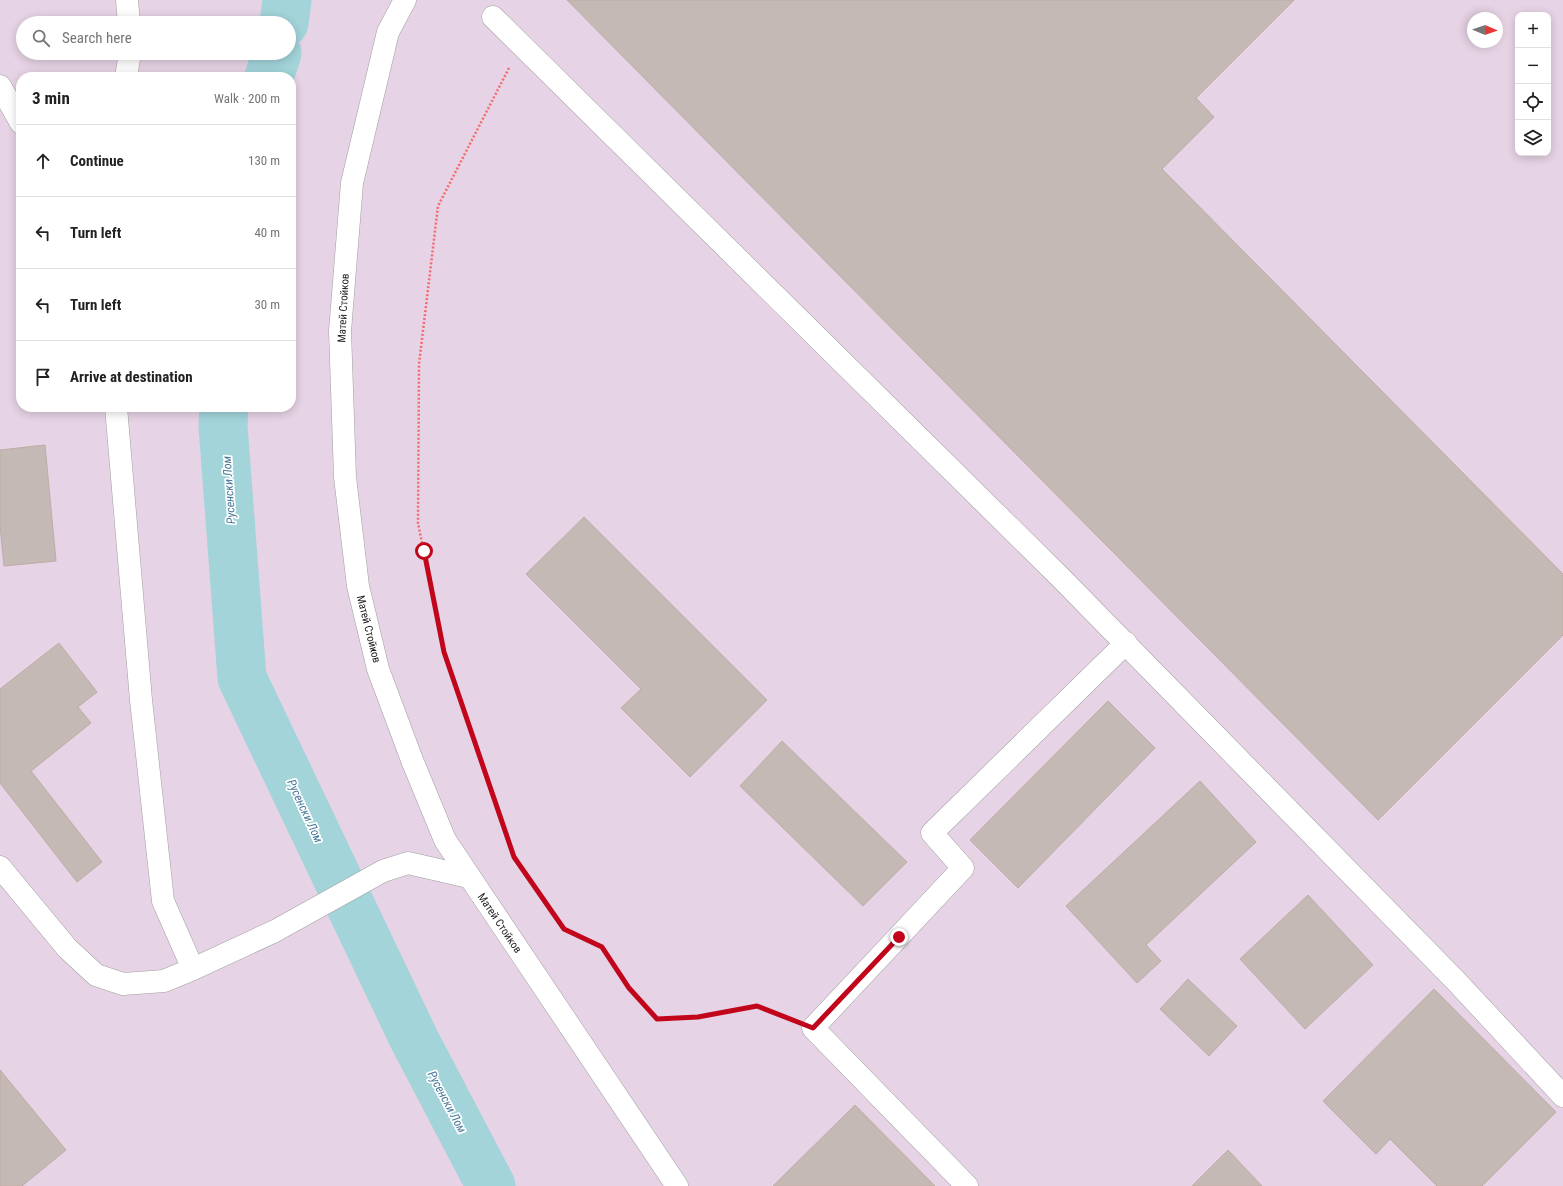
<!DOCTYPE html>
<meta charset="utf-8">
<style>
body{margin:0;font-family:"Roboto Condensed",sans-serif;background:#f6f6f6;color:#222}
.controls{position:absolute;right:12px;top:12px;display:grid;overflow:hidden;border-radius:8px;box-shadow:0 2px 10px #0003}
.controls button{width:36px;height:36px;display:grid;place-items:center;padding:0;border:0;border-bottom:1px solid #e0e0e0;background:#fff;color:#222;font:20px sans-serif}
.compass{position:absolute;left:1467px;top:12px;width:36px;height:36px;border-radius:50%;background:#fff;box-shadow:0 2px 10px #0003;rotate:92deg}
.stop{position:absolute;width:12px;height:12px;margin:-9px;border:3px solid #c1061c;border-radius:50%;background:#fff}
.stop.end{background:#c1061c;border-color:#fff;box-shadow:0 1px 4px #0008}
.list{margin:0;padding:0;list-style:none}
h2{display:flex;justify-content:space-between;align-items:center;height:52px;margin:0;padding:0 16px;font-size:17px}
h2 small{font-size:13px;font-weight:400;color:#767676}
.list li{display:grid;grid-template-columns:26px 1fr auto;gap:12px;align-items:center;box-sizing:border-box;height:72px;padding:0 16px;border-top:1px solid #e0e0e0}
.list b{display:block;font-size:15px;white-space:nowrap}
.list em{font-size:13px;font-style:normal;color:#767676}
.icon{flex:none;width:22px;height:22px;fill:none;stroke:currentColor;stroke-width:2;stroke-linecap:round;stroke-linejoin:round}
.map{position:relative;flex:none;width:1563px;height:1186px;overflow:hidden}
.search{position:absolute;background:#fff;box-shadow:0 2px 10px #0003;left:16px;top:16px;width:280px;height:44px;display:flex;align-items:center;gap:10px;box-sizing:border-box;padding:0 14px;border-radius:22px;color:#767676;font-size:15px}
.panel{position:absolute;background:#fff;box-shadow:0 2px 10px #0003;left:16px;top:72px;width:280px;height:340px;border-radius:16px}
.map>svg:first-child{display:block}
</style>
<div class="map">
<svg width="1563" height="1186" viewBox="0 0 1563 1186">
<rect width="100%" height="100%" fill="#ede8e1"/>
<path fill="#e6d3e5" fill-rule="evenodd" d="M0,0h1563v1186h-1563zM1518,15h30v138h-30zM1473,18h24v24h-24zM23,23h266v30h-266zM21,77h270v330h-270z"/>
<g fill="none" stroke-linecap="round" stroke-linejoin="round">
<g stroke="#a2d4da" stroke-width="49">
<path d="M284,23l3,-23"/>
<path d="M269,77l8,-24"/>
<path d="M224,407l-1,19 19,252 172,361 77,147"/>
</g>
</g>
<g fill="#c4b9b5" stroke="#beaca4">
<path d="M567,0h727l-98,98 18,19 -52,52 401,405v61l-185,185z"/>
<path d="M45,445l11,116 -52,5 -4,-40v-76z"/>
<path d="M584,517l183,183 -77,77 -69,-69 20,-19 -115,-115z"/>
<path d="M59,643l38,49 -19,15 13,16 -60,48 71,91 -25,20 -77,-99v-94z"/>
<path d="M1108,701l47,47 -137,140 -48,-48z"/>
<path d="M782,741l125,121 -44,44 -123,-120z"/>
<path d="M1200,781l56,61 -110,103 15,16 -24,22 -71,-77z"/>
<path d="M1308,895l65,70 -68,64 -65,-70z"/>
<path d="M1188,979l49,47 -28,30 -49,-47z"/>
<path d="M1434,989l122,123 -74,74h-45l-47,-47 -14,15 -53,-53z"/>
<path d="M0,1070l66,80 -44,36h-22z"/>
<path d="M855,1105l80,81h-162z"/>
<path d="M1228,1150l34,36h-70z"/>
</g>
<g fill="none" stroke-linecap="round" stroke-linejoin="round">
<defs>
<g id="minor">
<path d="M127,0l2,23"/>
<path d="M405,0l-17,32 -36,151 -12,148 5,146 13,109 20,83 34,91 33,80 232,346"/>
<path d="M493,17l569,562 394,402 107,115"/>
<path d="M126,77l4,-24"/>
<path d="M0,86l21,37"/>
<path d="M116,407l25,293 22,201 30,68"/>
<path d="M0,867l67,81 29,27 27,9 41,-3 29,-12 82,-38 108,-60 25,-8 61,14"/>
<path d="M967,1186l-154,-158 150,-160 -31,-35 194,-190"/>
</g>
</defs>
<use href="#minor" stroke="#a0a0a0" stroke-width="23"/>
<path stroke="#f56a6c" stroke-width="2.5" stroke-dasharray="2 2" stroke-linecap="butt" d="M509,68l-71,138 -19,158 -1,159 26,129 70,205 50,72 38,18 27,41 28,31 41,-2 59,-11 33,13"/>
<use href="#minor" stroke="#fff" stroke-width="22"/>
</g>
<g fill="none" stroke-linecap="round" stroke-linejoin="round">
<path stroke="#c1061c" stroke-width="5" d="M424,551l20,101 70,205 50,72 38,18 27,41 28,31 41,-2 59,-11 56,22 86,-91"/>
</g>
<g text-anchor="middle" stroke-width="3.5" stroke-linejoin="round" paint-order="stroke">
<g font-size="11" fill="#1c1c1c" stroke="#fff">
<text transform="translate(343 308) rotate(-87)" y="4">Матей Стойков</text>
<text transform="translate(369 629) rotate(76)" y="4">Матей Стойков</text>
<text transform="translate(500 923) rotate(56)" y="4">Матей Стойков</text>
</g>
<g font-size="12" font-style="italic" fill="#467898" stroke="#fff">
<text transform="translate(229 490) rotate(-94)" y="4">Русенски Лом</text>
<text transform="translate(305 811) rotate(65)" y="4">Русенски Лом</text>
<text transform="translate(447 1102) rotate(62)" y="4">Русенски Лом</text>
</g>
</g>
</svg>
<div class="controls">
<button>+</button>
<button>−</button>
<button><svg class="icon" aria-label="locate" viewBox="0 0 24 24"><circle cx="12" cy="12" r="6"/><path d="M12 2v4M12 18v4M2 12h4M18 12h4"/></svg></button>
<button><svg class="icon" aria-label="layers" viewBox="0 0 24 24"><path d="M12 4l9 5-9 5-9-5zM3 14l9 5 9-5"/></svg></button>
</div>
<svg class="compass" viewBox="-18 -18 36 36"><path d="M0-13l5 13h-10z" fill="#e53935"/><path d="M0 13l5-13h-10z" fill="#767676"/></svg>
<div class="stop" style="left:424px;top:551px"></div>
<div class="stop end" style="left:899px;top:937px"></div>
<div class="search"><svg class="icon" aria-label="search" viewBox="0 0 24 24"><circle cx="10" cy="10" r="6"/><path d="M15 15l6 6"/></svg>Search here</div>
<section class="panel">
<h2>3 min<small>Walk · 200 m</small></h2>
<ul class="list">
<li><svg class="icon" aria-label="ahead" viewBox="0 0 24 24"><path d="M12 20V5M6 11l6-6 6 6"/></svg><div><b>Continue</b></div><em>130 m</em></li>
<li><svg class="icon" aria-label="left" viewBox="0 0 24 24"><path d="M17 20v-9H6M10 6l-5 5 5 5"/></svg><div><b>Turn left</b></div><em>40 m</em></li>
<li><svg class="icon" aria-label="left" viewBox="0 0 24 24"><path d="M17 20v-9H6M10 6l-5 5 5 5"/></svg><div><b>Turn left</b></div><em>30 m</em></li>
<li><svg class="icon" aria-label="arrive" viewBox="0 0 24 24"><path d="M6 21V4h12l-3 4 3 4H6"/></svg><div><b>Arrive at destination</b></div></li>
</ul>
</section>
</div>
